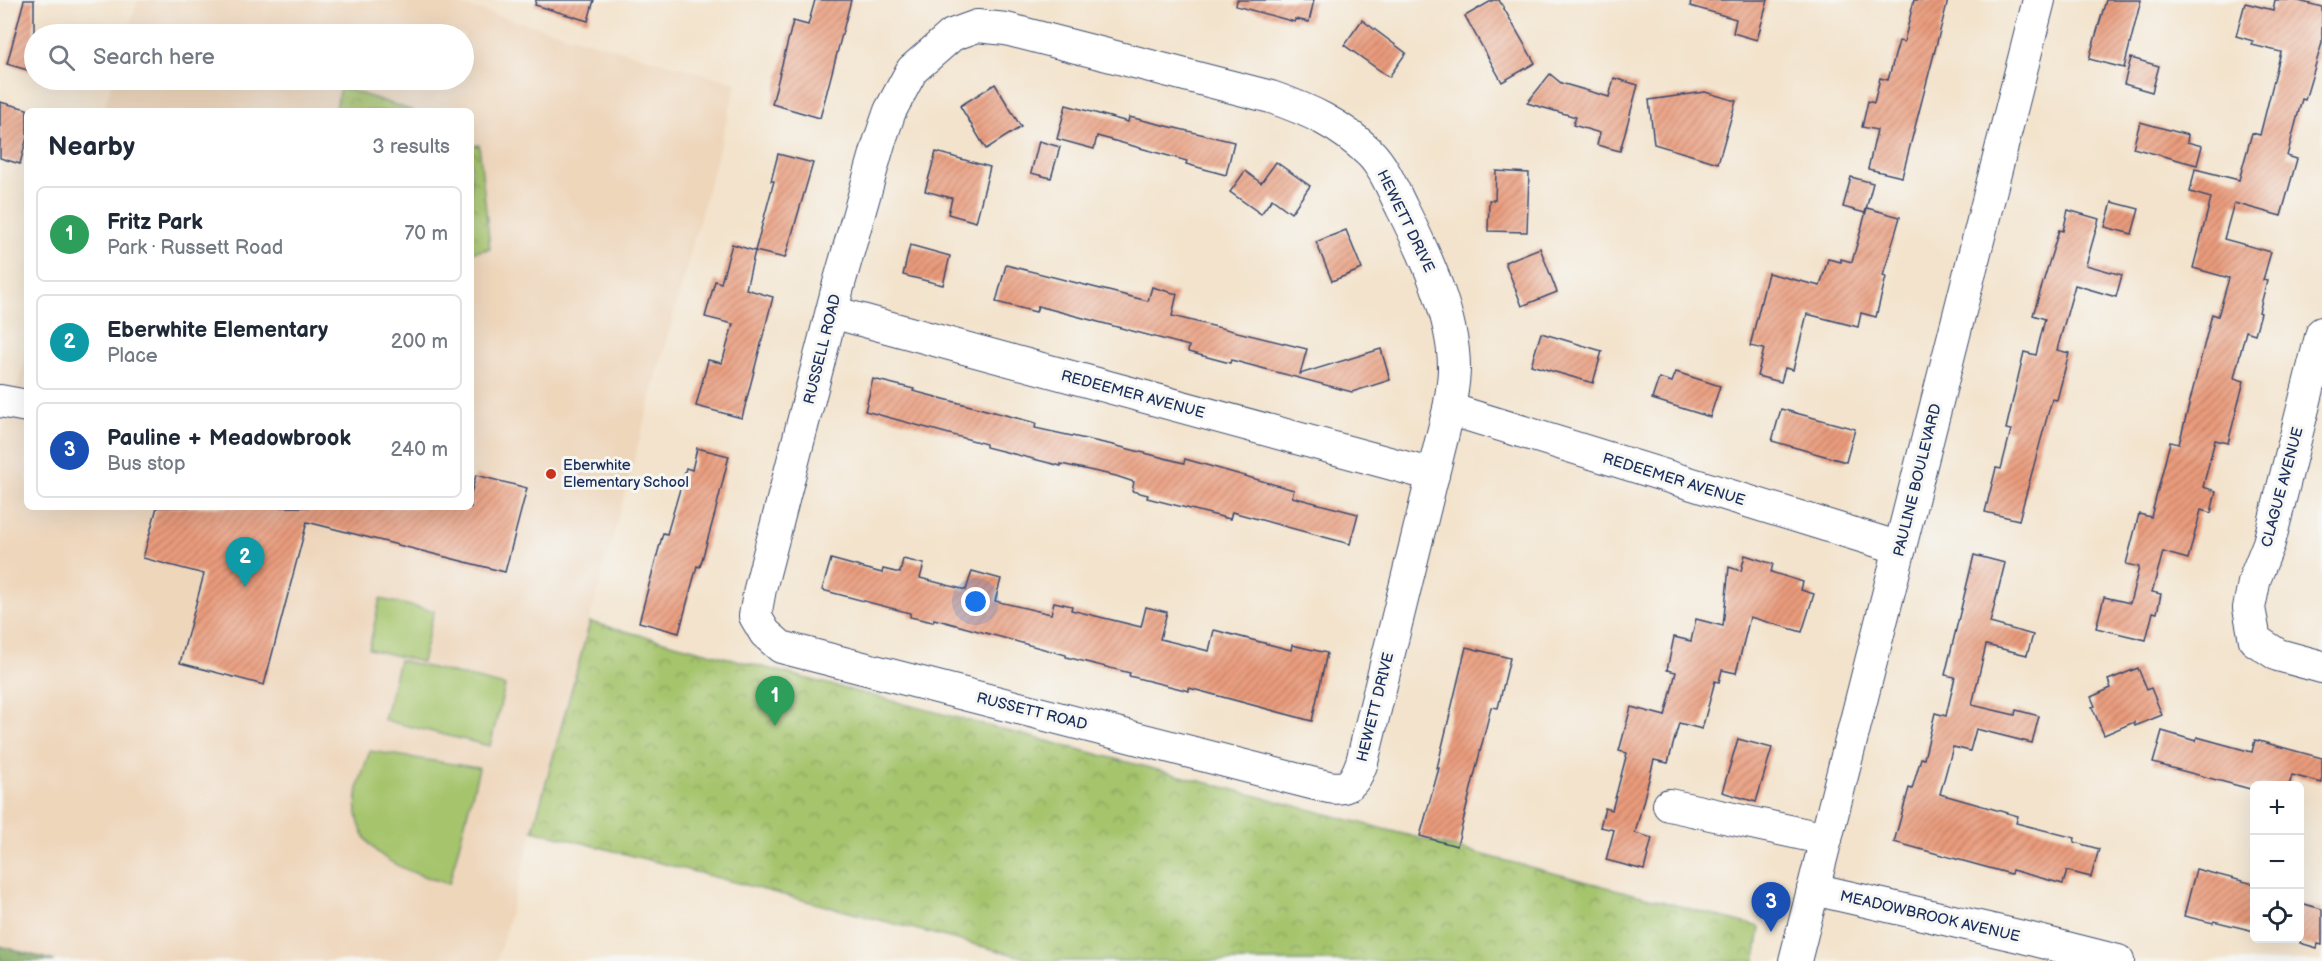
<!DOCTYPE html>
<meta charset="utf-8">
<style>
body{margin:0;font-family:"Balsamiq Sans",sans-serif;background:#f6f6f7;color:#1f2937}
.controls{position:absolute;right:18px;bottom:18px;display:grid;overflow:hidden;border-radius:9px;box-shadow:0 6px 24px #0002}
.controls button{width:54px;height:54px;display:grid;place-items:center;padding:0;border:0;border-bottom:2px solid #e0e1e3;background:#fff;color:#1f2937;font:30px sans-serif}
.you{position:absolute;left:976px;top:602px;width:21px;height:21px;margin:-15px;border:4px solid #fff;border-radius:50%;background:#1a73e8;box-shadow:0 0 0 9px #1a73e833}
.badge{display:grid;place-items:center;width:39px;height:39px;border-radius:50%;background:#c8321e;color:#fff;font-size:20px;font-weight:700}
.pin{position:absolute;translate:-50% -50px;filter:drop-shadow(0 2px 3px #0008)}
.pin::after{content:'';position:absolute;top:32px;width:21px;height:18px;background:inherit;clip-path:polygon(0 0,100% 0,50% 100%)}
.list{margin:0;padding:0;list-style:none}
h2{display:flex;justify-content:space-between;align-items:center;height:78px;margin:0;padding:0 24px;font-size:26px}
h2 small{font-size:20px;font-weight:400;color:#747a83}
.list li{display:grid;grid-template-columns:39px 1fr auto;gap:18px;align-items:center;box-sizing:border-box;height:96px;margin:0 12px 12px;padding:0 12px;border:2px solid #e0e1e3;border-radius:9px}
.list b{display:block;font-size:22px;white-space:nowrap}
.list p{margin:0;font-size:20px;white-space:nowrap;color:#747a83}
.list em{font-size:20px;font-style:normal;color:#747a83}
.icon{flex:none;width:33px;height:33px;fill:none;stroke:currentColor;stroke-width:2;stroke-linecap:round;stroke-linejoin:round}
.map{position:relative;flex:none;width:2322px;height:961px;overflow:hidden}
.search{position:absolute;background:#fff;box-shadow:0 6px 24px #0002;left:24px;top:24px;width:450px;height:66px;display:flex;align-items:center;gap:15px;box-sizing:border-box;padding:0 21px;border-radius:33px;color:#747a83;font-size:22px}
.panel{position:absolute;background:#fff;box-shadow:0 6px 24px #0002;left:24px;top:108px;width:450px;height:402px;border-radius:9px}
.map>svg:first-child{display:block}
</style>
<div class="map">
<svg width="2322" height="961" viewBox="0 0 2322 961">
<defs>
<pattern id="forest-firs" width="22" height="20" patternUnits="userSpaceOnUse" patternTransform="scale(1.5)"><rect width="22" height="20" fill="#84aa60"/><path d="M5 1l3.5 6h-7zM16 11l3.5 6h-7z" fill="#6b8b52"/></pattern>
<pattern id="park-crowns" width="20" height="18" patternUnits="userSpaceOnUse" patternTransform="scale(1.5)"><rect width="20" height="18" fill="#a5c46c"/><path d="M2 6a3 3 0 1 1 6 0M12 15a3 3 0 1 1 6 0" fill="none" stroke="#86a05c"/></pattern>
<pattern id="building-hatch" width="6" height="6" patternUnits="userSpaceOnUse" patternTransform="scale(1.5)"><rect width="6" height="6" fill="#ea9b7b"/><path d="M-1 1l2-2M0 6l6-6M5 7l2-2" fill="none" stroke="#bd7f68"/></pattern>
</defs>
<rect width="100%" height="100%" fill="#f6f6f2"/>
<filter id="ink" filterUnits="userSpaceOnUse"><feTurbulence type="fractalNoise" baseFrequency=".0167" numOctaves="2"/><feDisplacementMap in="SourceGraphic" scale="12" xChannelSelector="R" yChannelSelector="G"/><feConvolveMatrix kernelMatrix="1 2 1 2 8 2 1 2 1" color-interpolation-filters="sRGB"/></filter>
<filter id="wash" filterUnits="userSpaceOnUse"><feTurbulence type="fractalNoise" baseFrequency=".008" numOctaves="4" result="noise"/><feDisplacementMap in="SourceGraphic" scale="24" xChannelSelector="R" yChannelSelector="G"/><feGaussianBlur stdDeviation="1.35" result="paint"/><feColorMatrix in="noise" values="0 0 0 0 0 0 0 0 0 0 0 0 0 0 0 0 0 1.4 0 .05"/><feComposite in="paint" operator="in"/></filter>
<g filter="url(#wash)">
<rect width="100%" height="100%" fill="#f3e3cc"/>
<path fill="#eed6bb" d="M138,0h305l294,83 -240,878h-442l-55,-15v-505l27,-87v153h444v-396h-368l10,-31h351v-46h-337z"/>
<g fill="#a5c46c" stroke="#607a65" stroke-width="1.5">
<path d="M380,599l54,12 -12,51 -53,-13z"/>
<path d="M399,660l106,26 -15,60 -106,-26z"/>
<path d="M370,751l109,17 -30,116c-45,-13 -98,-29 -92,-88 1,-15 8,-30 13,-45z"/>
</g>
<path fill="url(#forest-firs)" stroke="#506c5f" stroke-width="1.5" d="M0,946l55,15h-55z"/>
<g fill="url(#park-crowns)" stroke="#607a65" stroke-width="1.5">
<path d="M340,87l74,24h-78z"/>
<path d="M479,145l11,104 -19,3v-106z"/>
<path d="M590,622l1170,305 -5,34h-717l-505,-131z"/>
</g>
<g id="blocks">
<g fill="url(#building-hatch)">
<path d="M24,0h10v72l-27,-8z"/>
<path d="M536,0h58l-6,21 -53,-16z"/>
<path d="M815,0h36l-31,118 -48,-14 21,-83 15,4z"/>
<path d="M1237,0h77l-5,22 -14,-3v3l-59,-16z"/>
<path d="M1493,0h6l36,63 -33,19 -37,-66z"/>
<path d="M1691,0h77l-11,40 -24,-7 3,-14 -46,-13z"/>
<path d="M1914,0h34l-46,177 -34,-8 9,-39 -15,-3 6,-26 6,2 6,-25 8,2 11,-39 5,1z"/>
<path d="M2106,0h35l-17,68 -35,-9z"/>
<path d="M2275,0h20l27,7v36l-17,57 -3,-1 -15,57 10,3 -16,57 -47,-13 -10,36 47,13 -8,28 4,1 -8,31 2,1 -6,21 -9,-3 -12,47 10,3 -16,62 -13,-3 -12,47 13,4 -5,22 -10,-3 -13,49 -25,-7 -11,40 9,2 -4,19 -4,-1 -7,28 -50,-12 8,-31 26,6 9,-36 -13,-3 13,-50 12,3 19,-75 9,2 33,-130 6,2 11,-38 -36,-10 18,-70 -21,-6 5,-23 44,11 13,-47 8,2 21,-83 -29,-7 1,-4 -17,-5 9,-33 28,7z"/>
<path d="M1362,20l44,33 -17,24 -45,-32z"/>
<path d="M2131,58l28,8 -7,26 -28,-8z"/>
<path d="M1550,74l11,9 48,14 5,-19 24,7 -18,66 -23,-6 3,-12 -27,-8 3,-8 -49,-14z"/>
<path d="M995,84l26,43 -35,22 -26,-43z"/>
<path d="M1705,92l31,9 -18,62 -64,-19 -5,-44z"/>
<path d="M0,102l27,7v28l-7,27 -20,-6z"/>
<path d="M1066,105l62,17 1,-5 105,25 -8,33 -40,-11 1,-3 -90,-25 -3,13 -37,-10z"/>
<path d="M2140,122l48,13 -1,7 15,4 -5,19 -64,-17z"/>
<path d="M1039,141l21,6 -9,31 -20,-5z"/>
<path d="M936,152l54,15 -14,55 -28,-8 4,-16 -27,-7z"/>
<path d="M778,154l35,9 -28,95 -30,-7 19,-70h-3z"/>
<path d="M1276,162l34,24 -19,27 -19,-14 -11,15 -31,-22 15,-21 16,12z"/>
<path d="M1496,171l33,2 -2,59 -39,-1 1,-31h6z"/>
<path d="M1851,177l22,6 -8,30 -22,-6z"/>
<path d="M2112,202l27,7 -7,25 -27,-7z"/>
<path d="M1867,208l33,9 -17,59 3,1 -10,40 -15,-4 -3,14 -51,-13 -14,56 -8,-2 -4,14 -24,-6 7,-27 -14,-3 18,-73 52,13 8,-27 13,3v-3l11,3z"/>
<path d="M2068,210l31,9 -13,46 36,10 -6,22 -41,-12 -18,65 12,3 -12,47 -5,-1 -33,121 -34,-8 11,-44 5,1 10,-39 -5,-1 18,-77 12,3 9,-36 -12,-4 26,-85 4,1z"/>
<path d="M1346,230l16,39 -30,12 -16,-39z"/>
<path d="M732,244l23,7 -9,38 27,8 -31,121 -46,-12 12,-46 14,3 11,-39 -28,-7 10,-36 6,2z"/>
<path d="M910,245l40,11 -7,29 -40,-10z"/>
<path d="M1540,248l17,44 -35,14 -17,-44z"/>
<path d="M1006,265l142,36 4,-14 25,7 -5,22 135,33 -7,25 81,-25 9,31 -38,12 -121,-32 -1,3 -42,-11 1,-6 -151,-40 -2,6 -40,-10z"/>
<path d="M1541,333l61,18 -9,32 -62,-18z"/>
<path d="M1676,372l44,14 -10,31 -58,-18 7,-21 13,4z"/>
<path d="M873,379l41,10 -1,2 123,32 -1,5 78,17 71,18 1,-4 109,31 -2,7 66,17 -8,30 -118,-32 -2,7 -83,-21 1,-3 -16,-4 2,-9 -18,-6 -55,-12v2l-75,-19v-3l-121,-33z"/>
<path d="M1781,409l74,20 -9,33 -74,-21z"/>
<path d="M697,448l32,8 -14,57 -15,54 -3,-1 -18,67 -40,-11 24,-89 4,1 19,-66 6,2z"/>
<path d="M476,475l51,13 -22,84 -198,-50 -43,163 -84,-22 24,-89 -61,-16 14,-51h314v-13z"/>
<path d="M1745,555l28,9 -2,8 32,10 -2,8 13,4 -12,38 -52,-15 -14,56 -14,-3 -3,12 -4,-1 -13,48 -23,-6 -11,40 -14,-3 -19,73 17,5 -8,32 -38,-10 8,-30 -14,-3 5,-19 7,2 15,-57 -8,-2 12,-44 34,9 11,-44 -9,-2 7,-33 17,4 5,-22 27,7 6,-59 12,4z"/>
<path d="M1974,555l31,8 -15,60 43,12 -6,20 -41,-10 -14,60 43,10 1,-5 23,6 -7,27 -56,-14 -6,22 -17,-4 -13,47 78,22 -2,7 59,15 -1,4 25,7 -8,28 -24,-6 -4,13 -51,-14 -1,4 -117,-32 15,-54 3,1 9,-31 3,1 11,-46 11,3 9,-39 -10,-2z"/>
<path d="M831,559l51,14 1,-4 17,4 3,-14 21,5 -4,14 46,12 6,-19 29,8 -6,22 56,13 3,-12 18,4 -1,4 70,17 5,-20 21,5 -7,27 49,12 5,-21 77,20 1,-5 35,8 -15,68 -123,-33v3l-60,-15 1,-3 -64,-16v-2l-132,-36 -1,3 -23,-5v-4l-88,-23z"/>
<path d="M1466,647l44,11 -12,50 -7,-1 -34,139 -37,-10 19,-68h-2z"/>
<path d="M2138,668l9,22 4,-2 11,27 -27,11 -1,-4 -30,13 -12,-28 3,-1 -4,-9 20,-9 -3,-8z"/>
<path d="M2162,731l34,10 1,-4 55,15 3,-12 67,18v25l-30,-8 -3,11h-35v4l-101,-27z"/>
<path d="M1738,739l34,9 -16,54 -34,-10z"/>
<path d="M2196,869l58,15v47l-40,-10 -1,2 -29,-7z"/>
<path d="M2300,903l22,6v36l-4,-1 -1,4 -17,-5z"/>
</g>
</g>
</g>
<g filter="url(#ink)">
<use href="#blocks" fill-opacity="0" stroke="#3b4a6e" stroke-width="1.5"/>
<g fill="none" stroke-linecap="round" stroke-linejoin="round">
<defs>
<g id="minor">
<path d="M977,26l29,3 265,68c38,13 69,27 99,56 14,14 23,37 32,55 23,46 52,108 52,160 0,14 -3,28 -5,41l-87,353c-11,32 -22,28 -51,21l-530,-136 -16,-14 -10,-17 5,-27 78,-302 41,-144 11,-32 22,-41 40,-35z"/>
<path d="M832,312l601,163"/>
<path d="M2322,333l-53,210 -14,35 -6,30 6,32 23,15 44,12"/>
<path d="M0,401l27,5"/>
<path d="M1449,409l451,139"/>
<path d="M1669,805l157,34"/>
<path d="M1813,889l210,48 95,24"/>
<path d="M1795,961l244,-961"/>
</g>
</defs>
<use href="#minor" stroke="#3b4a6e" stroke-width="34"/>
<use href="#minor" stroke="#fff" stroke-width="32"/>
</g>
</g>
<circle fill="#c8321e" stroke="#f6f6f2" stroke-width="2" cx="551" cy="474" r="6"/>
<g text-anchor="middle" stroke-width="6" stroke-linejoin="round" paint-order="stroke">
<g font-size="15" fill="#1b2f5e" stroke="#f6f6f2">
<text transform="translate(1406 221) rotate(64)" y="5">HEWETT DRIVE</text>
<text transform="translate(822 349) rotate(-76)" y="5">RUSSELL ROAD</text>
<text transform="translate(1133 394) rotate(15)" y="5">REDEEMER AVENUE</text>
<text transform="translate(1674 479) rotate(17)" y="5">REDEEMER AVENUE</text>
<text transform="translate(1917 480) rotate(-76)" y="5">PAULINE BOULEVARD</text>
<text transform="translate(2282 487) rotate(-75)" y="5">CLAGUE AVENUE</text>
<text transform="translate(1375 707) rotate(-76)" y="5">HEWETT DRIVE</text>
<text transform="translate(1032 711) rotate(14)" y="5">RUSSETT ROAD</text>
<text transform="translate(1930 916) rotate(13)" y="5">MEADOWBROOK AVENUE</text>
</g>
<g font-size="15" fill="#1b2f5e" stroke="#f6f6f2" text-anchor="start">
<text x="563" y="470">Eberwhite<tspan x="563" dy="17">Elementary School</tspan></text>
</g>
</g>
</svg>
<div class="controls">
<button>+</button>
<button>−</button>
<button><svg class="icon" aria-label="locate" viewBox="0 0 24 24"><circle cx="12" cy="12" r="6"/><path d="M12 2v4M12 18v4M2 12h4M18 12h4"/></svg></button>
</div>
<div class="you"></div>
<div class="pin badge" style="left:775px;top:726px;background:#2e9e5b">1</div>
<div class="pin badge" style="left:245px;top:587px;background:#0f9aa8">2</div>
<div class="pin badge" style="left:1771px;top:932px;background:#1a4fb4">3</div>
<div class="search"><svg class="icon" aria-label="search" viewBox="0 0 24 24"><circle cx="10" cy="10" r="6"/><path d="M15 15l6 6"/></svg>Search here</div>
<section class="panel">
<h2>Nearby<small>3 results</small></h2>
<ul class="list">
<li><span class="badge" style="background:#2e9e5b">1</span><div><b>Fritz Park</b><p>Park · Russett Road</p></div><em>70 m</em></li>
<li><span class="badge" style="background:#0f9aa8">2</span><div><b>Eberwhite Elementary</b><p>Place</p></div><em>200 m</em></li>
<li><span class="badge" style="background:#1a4fb4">3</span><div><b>Pauline + Meadowbrook</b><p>Bus stop</p></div><em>240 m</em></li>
</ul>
</section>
</div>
